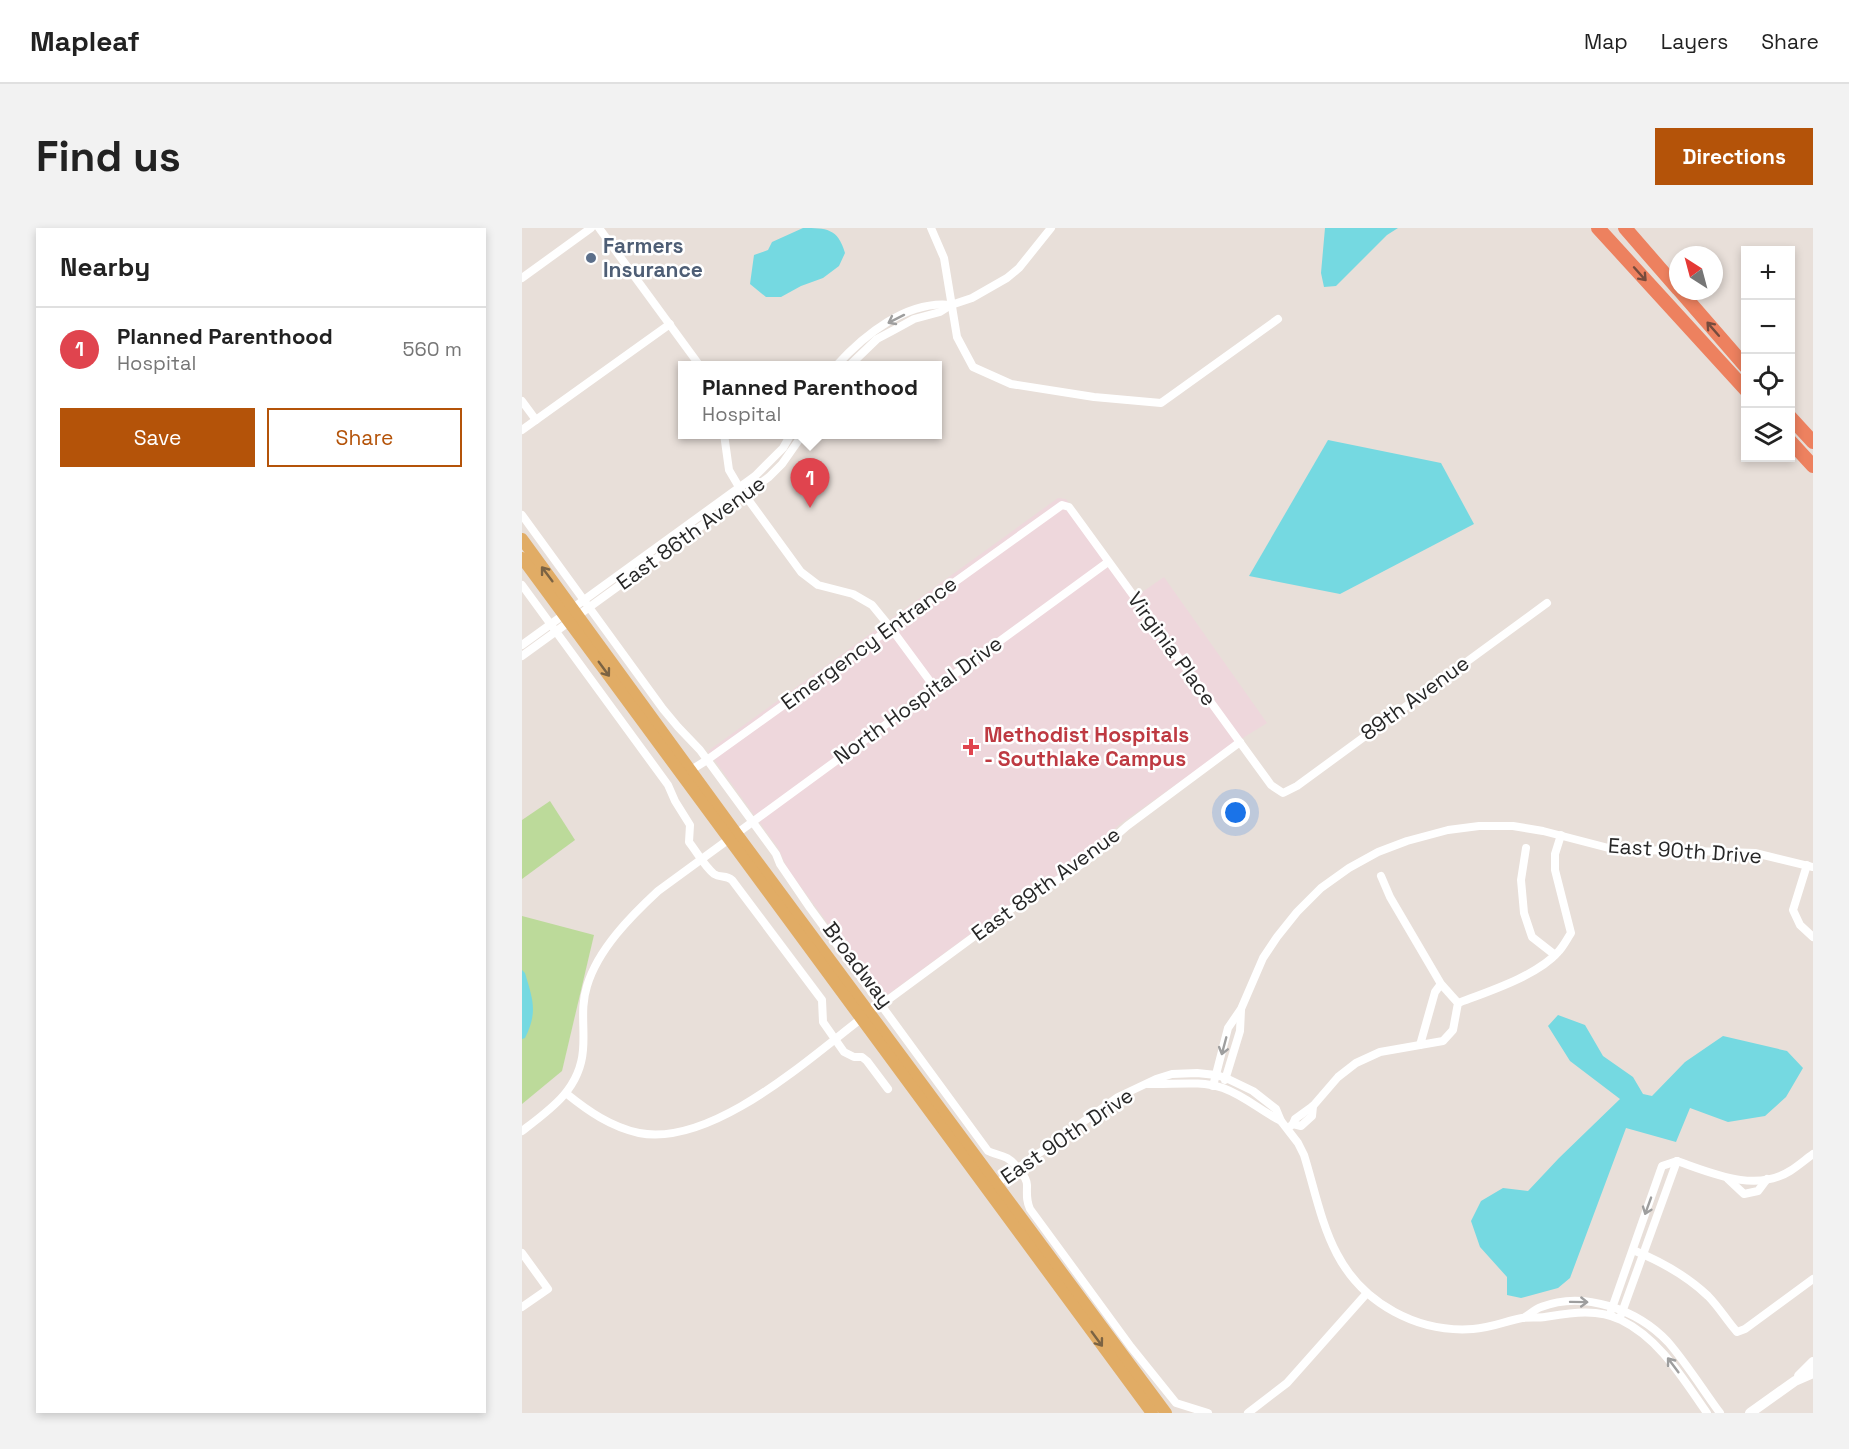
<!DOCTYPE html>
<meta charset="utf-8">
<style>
body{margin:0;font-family:"Space Grotesk",sans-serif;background:#f2f2f2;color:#222}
.controls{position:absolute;right:18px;top:18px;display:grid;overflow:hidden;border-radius:0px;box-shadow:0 3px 9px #0003}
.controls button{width:54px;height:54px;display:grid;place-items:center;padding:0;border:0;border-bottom:2px solid #e0e0e0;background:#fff;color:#222;font:30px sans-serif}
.compass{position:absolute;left:1147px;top:18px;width:54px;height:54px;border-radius:50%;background:#fff;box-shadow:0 3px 9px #0003;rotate:324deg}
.you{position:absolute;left:714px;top:585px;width:21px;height:21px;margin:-15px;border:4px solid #fff;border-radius:50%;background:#1a73e8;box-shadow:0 0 0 9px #1a73e833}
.badge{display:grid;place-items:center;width:39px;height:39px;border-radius:50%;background:#b45309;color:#fff;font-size:20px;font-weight:700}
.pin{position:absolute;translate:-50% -50px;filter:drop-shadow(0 2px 3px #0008)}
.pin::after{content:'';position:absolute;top:32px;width:21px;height:18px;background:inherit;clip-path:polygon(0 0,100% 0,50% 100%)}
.popup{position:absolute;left:156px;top:133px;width:264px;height:78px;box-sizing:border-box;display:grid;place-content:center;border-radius:0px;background:#fff;filter:drop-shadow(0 2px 4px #0005);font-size:20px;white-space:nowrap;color:#767676}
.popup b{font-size:22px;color:#222}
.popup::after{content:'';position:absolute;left:50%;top:100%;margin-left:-12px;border:12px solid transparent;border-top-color:#fff}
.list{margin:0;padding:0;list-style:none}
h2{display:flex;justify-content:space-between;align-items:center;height:78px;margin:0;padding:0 24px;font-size:26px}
h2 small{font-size:20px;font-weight:400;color:#767676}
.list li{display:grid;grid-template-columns:39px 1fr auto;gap:18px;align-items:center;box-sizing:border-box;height:84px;padding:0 24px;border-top:2px solid #e0e0e0}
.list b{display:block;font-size:22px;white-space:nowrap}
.list p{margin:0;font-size:20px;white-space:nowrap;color:#767676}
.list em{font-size:20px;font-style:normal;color:#767676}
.actions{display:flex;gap:12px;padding:18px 24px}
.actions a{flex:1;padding:14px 0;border:2px solid #b45309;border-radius:0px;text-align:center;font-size:21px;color:#b45309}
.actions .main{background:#b45309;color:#fff}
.icon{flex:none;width:33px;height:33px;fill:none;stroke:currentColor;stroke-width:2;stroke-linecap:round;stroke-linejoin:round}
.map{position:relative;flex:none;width:1291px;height:1185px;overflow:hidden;border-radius:0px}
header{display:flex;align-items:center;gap:36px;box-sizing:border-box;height:84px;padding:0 30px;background:#fff;border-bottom:2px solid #e0e0e0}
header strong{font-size:28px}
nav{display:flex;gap:33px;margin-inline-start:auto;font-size:21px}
.intro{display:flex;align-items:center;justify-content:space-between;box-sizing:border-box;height:144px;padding:0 36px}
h1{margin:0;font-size:42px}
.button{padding:15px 27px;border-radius:0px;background:#b45309;color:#fff;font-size:21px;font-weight:700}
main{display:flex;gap:36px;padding:0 36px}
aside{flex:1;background:#fff;border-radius:0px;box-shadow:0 3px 9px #0003}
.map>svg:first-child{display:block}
</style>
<header>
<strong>Mapleaf</strong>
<nav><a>Map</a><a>Layers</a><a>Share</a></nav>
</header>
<div class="intro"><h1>Find us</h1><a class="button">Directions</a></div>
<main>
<aside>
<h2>Nearby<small></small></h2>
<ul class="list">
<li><span class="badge" style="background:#e0444e">1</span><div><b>Planned Parenthood</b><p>Hospital</p></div><em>560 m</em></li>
</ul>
<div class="actions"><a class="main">Save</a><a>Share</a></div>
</aside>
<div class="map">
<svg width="1291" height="1185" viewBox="0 0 1291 1185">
<rect width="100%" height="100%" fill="#e8dfd9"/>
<path fill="#eed7dc" d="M536,270l8,1 72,96 26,-18 103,146 -34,21 -113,80 -32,29 -30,23 -36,20 -139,102 -96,-130 -9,-20 -70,-97z"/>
<g fill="#bcda9a">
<path d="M28,573l25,39 -53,39v-59z"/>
<path d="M0,688l72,19 -32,136 -40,33z"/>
</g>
<g fill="#75d9e1">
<path d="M281,0c23,0 35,0 42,25l-6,13 -16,12 -22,8 -20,11h-15l-16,-13 4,-29 14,-5 4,-8z"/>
<path d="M803,0h73l-11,7 -51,51 -12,1 -3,-14z"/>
<path d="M806,212l113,23 33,61 -134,70 -91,-18z"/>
<path d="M0,742l3,3c8,27 13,39 0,65l-3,1z"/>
<path d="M1036,787l27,10 18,31 30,21 10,17 9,2 33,-34 38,-26 64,15 16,17 -17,29 -21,19 -37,6 -38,-14 -14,34 -50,-14 -56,150 -12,10 -37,10 -14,-3v-18l-27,-30 -9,-26 10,-20 22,-13 25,3 31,-33 61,-59 -50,-38 -22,-35z"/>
</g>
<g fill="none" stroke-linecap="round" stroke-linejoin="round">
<g stroke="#fff" stroke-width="8">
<path d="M77,0l101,138"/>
<path d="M409,0l13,30 13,79 16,30 38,17 83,13 67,6 117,-84"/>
<path d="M0,50l69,-50"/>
<path d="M314,138c28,-31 71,-66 115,-61"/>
<path d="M327,138l28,-27 17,-9 20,-11 26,-7 11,-7 21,-7 35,-20 12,-10 32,-40"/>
<path d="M0,173l14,19"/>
<path d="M0,202l148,-106"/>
<path d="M202,206l5,36 10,17 62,85 17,13 35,9 19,11 18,22 45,61"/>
<path d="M0,287l141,194 15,18 22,23 76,104 4,10 30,44 178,243c6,3 13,4 19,7 7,4 20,19 20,27 0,10 -1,15 3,24l101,138 45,56 32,10"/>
<path d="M0,357l146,200 7,16 15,24 -1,17c8,10 15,24 25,32 6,4 12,1 18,6l90,120 1,22 21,30 10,5h8l5,4 21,28"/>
<path d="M0,417l233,-169 28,-28 8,-14"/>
<path d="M0,428l247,-179 13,-13 21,-30"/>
<path d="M166,542h3l16,-10 355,-255 7,2 202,278 12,8 14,-7 250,-183"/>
<path d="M1004,620l-5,32 3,33 8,24 23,18"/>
<path d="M1285,637l-14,45 7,15 13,12"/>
<path d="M859,648l9,21 51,87 17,19 -5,27 -10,11 -23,4 15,-53 6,-8"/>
<path d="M936,775c29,-11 79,-27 100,-51 5,-5 9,-13 13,-19l-16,-63v-16l6,-19"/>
<path d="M359,777l144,-106 43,-25 26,-19 33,-29 113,-84"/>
<path d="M703,852l15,-49 1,-21"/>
<path d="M626,856c25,1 51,-4 75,4 22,8 38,23 58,33"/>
<path d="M691,858l15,-58 13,-19 22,-51 14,-21 20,-25 24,-24 28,-20 29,-16 29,-11 41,-11 31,-4h34l30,5 81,21 38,-2 93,3 58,14"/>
<path d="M45,866c21,17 44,33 72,39 73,14 168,-73 223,-115"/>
<path d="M771,896l8,2 11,-10 1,-10"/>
<path d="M766,900l5,-4 2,-5 18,-13 25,-29 18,-14 24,-11 40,-7"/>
<path d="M0,903c29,-22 58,-42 61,-81 2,-22 -3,-42 4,-64 11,-37 44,-70 71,-95l450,-329"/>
<path d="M1155,933c35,12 78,32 113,10 8,-5 16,-12 23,-17"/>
<path d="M1206,951l16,15 14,-3 9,-12"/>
<path d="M471,958l125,-89 38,-18 16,-5 25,-1 19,2 10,3 27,13 23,18 5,12 17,22 6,12c10,32 17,69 33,99 26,50 81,79 136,75 18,-1 33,-8 49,-11 8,-1 16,0 23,-1 25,-4 52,-9 76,3 39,19 62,59 86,93"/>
<path d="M1111,1022c27,11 53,25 75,46 11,11 19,25 29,36l8,-3 68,-50"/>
<path d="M0,1025l26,36 -26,18"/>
<path d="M1089,1083l51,-145 15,-5"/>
<path d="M1099,1087l56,-154"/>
<path d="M1003,1089c5,-3 10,-8 16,-10 43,-17 97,3 127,35 19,22 35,48 52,71"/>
<path d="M726,1185l39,-30 80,-90"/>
</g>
<g stroke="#fff" stroke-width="10">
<path d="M1277,1148l14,-14"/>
<path d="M1228,1185l45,-32 18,-8"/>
</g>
<g stroke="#e1ac65" stroke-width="12">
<path d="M0,311l214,294 430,580"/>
<path d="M0,330l630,855"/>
</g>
<g stroke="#ed815f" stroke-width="14">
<path d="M1076,0l148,162"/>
<path d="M1103,0l53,61"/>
<path d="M1158,63l66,76"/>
<path d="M1268,189l23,25"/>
<path d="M1268,213l23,25"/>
</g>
</g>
<defs><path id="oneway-shaft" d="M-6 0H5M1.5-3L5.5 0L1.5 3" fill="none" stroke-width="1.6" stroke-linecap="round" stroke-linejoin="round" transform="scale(1.5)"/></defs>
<g stroke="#764b3d">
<use href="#oneway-shaft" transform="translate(1118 46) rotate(48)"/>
<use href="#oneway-shaft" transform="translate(1191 101) rotate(-131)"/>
</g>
<g stroke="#9e9e9e">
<use href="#oneway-shaft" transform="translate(374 91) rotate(153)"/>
<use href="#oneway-shaft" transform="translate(702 818) rotate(105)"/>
<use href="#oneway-shaft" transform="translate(1126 978) rotate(110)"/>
<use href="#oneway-shaft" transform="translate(1057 1074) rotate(1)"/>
<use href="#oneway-shaft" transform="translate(1151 1137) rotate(-127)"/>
</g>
<g stroke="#7b6343">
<use href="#oneway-shaft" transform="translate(25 346) rotate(-127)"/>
<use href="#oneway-shaft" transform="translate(82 441) rotate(54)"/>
<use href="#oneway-shaft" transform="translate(575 1111) rotate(54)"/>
</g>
<circle fill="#5c6f8a" stroke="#fff" stroke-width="2" cx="69" cy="30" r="6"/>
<path fill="#e0444e" stroke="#fff" stroke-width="2" d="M446 510h6v6h6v6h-6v6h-6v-6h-6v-6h6z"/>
<g text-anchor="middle" stroke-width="5" stroke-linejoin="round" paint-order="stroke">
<g font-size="21" font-weight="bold" fill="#4e5e75" stroke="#fff" text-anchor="start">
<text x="81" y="25">Farmers<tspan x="81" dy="24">Insurance</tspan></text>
</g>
<g font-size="21" fill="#272727" stroke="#fff">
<text transform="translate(169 305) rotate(-36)" y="7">East 86th Avenue</text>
<text transform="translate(347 415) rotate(-36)" y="7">Emergency Entrance</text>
<text transform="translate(650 421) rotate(54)" y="7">Virginia Place</text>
<text transform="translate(893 470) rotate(-36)" y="7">89th Avenue</text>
<text transform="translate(396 472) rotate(-36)" y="7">North Hospital Drive</text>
<text transform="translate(1163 623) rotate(4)" y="7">East 90th Drive</text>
<text transform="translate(524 656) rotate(-36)" y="7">East 89th Avenue</text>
<text transform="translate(336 737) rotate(53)" y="7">Broadway</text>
<text transform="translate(545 908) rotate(-34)" y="7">East 90th Drive</text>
</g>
<g font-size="21" font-weight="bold" fill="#be3a42" stroke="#fff" text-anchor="start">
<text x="462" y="514">Methodist Hospitals<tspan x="462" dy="24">- Southlake Campus</tspan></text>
</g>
</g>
</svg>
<div class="controls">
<button>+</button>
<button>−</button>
<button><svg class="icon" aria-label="locate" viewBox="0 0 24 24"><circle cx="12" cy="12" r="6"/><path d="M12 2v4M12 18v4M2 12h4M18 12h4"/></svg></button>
<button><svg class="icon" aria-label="layers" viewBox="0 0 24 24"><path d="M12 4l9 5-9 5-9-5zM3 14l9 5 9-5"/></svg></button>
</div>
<svg class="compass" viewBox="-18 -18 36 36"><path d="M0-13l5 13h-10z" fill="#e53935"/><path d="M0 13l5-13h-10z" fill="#767676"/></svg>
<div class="you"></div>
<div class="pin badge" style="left:288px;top:280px;background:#e0444e">1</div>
<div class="popup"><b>Planned Parenthood</b>Hospital</div>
</div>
</main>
